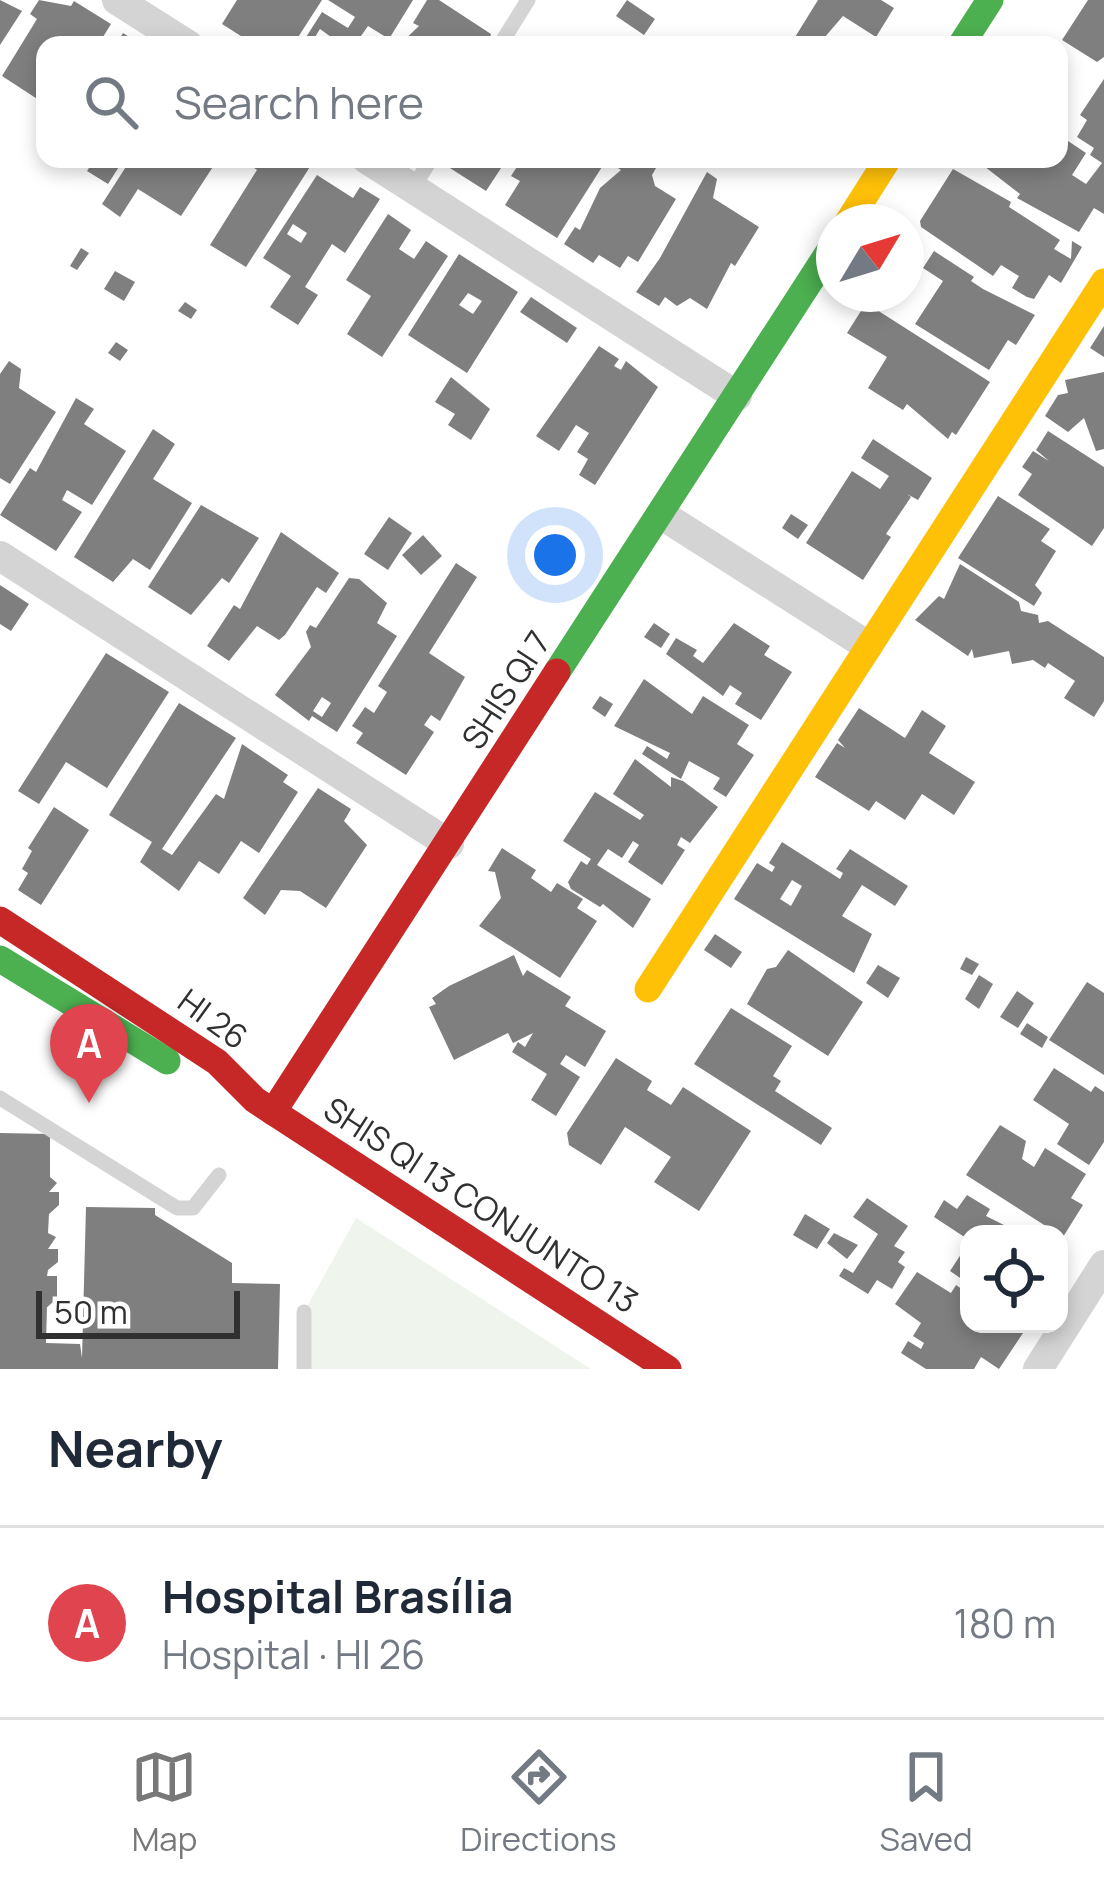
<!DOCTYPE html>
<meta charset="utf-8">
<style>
body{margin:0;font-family:Manrope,sans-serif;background:#f6f6f7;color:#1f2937}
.controls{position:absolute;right:36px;bottom:36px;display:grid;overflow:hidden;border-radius:24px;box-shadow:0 6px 18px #0003}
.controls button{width:108px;height:108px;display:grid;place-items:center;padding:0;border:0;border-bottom:3px solid #e0e1e3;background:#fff;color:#1f2937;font:60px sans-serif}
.compass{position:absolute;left:816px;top:204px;width:108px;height:108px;border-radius:50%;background:#fff;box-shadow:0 6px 18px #0003;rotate:52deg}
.scale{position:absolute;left:36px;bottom:30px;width:204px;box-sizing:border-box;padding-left:12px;border:6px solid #303030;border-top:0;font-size:33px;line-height:42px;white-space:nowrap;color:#303030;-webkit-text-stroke:9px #fff;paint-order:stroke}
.you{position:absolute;left:555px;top:555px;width:42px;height:42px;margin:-30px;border:9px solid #fff;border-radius:50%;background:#1a73e8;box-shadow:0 0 0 18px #1a73e833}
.badge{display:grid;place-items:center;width:78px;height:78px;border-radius:50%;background:#787878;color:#fff;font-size:39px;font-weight:700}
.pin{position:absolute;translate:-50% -99px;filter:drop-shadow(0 3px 6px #0008)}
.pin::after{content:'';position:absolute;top:63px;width:42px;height:36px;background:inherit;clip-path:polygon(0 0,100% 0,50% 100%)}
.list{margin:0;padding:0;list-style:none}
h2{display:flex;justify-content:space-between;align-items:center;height:156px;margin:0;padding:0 48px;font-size:51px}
h2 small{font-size:39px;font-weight:400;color:#747a83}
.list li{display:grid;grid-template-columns:78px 1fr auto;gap:36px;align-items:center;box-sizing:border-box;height:192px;padding:0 48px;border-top:3px solid #e0e1e3}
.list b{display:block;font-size:45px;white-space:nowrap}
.list p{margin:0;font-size:39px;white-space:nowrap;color:#747a83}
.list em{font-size:39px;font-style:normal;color:#747a83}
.icon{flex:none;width:66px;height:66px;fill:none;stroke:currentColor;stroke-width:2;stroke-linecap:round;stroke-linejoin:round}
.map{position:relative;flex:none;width:1104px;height:1369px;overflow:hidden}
.search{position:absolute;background:#fff;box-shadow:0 6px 18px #0003;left:36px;right:36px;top:36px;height:132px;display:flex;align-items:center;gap:30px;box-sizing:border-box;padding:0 42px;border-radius:24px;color:#747a83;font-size:45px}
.sheet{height:348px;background:#fff}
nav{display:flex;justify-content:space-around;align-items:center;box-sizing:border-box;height:168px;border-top:3px solid #e0e1e3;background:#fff;font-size:33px;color:#747a83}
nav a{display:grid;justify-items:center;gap:6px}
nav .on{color:#787878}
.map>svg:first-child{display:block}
</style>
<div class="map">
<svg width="1104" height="1369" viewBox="0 0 1104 1369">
<rect width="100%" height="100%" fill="#fff"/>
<path fill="#eff5ec" d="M356,1218l235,151h-286l-1,-57z"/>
<g fill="#7f7f7f" fill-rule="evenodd">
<path d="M0,0l22,11 -22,34z"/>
<path d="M39,0l32,6 3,-5 37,23 -13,21h-53v59l-43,-28 35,-57 -7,-5z"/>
<path d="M237,0h85l-29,45h-38l-33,-21z"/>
<path d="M328,0h85l-24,39 -21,-13 -7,10 14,9h-49l5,-8 -11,-8 -10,16h-9l21,-33 26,16 7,-11z"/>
<path d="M427,0h12l52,34 -3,11h-40l-14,-9 -6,9h-29l20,-19 -6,-3z"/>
<path d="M627,0l28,19 -11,16 -28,-19z"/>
<path d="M818,0h63l13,8 -18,29 -33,-21 -25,29h-21l-5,-3z"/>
<path d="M1088,0h16v57l-7,5 -35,-22z"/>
<path d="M123,33l19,12h-26z"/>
<path d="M1104,79v135l-10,-6 -15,24 -62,-34 3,-4 -40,-31 3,-4h76v-24l27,18 -14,22 14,9 16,-21 -12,-8 4,-7 -17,-11 10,-17 -7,-5z"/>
<path d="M95,159h29l-16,25 -21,-13z"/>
<path d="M131,159h87l-37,57 -43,-27 -18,28 -18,-13z"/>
<path d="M241,159h74l-69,108 -36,-22 47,-75z"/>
<path d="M445,159h62l-21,32 -44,-28z"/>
<path d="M522,159h85l-50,79 -52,-33 15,-24 -9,-5z"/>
<path d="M619,159l40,4 -7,12 3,11 21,13 -38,63 -10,-6 -8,12 -21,-13 -6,8 -29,-19 11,-17 5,3 20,-42 21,-18 -6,-4z"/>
<path d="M953,169l58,33 -2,5 51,33 -6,9 17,10 1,-18 10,6 -21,36 -12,-8 -15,24 -7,-2 -15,-9 7,-12 -18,-11 -8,11 -72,-49 -1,-6z"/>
<path d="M707,172l10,7 -4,19 46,29 -24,39 -4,-3 -24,46 -17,-11 -13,8 -12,-9 -6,9 -23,-14 24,-34z"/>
<path d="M317,175l36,23 7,-11 20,12 -35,54 -13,-9 -27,43 13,8 -20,30 -28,-18 21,-31 -28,-18zM293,224l14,9 -6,10 -14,-9z"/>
<path d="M388,214l23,16 -12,19 15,10 12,-18 22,15 -66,101 -35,-23 24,-38 -25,-16z"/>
<path d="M81,248l8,5 -12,17 -7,-4z"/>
<path d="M934,251l40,26 -3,4 12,8 52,26 -19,30 -8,-5 -19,30 -74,-46 28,-43 -20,-13z"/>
<path d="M459,254l59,38 -51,81 -59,-38zM468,293l14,8 -9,13 -14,-9z"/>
<path d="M115,271l20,11 -11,19 -20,-12z"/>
<path d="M531,297l46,31 -10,15 -47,-31z"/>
<path d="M185,302l12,8 -6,9 -13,-8z"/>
<path d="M866,303l124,79 -34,53 -4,-3 -4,7 -41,-35 -4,6 -35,-22 19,-31 -40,-24z"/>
<path d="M1104,326v31l-14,-9z"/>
<path d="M116,342l12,8 -8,11 -12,-8z"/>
<path d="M599,346l20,13 -5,7 7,4 5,-9 32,26 -63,98 -16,-10 9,-16 -11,-7 12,-19 -13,-8 -17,26 -23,-15z"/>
<path d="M9,361l12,8 -2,19 37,24 -46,72 -10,-6v-104z"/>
<path d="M1104,372v77l-8,2 -12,-33 -16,14 -23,-16 13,-21 10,-2 -3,-13z"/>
<path d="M451,377l39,32 -19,31 -23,-15 7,-11 -20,-12z"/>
<path d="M76,398l18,11 -10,15 42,27 -34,54 -25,-15 -5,10 20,12 -26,39 -56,-36 30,-47 6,4z"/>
<path d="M153,429l22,15 -22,35 39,24 -42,67 -17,-11 -20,23 -39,-25z"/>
<path d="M1048,431l56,36v61l-12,18 -74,-51 14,-21 -10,-7 11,-16 16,10 -13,-11z"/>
<path d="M873,439l59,39 -14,22 -11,-6 4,3 -25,37 5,3 -28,43 -57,-37 46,-72 28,18 9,-13 -28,-18z"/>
<path d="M998,496l52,33 -9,12 15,10 -21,34 7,8 -8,13 -76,-48z"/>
<path d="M201,505l58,33 -30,45 -7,-5 -31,37 -43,-28z"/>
<path d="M791,514l17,11 -10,14 -16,-11z"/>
<path d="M389,517l23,16 -24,37 -24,-16z"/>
<path d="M281,532l58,41 -13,20 -9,-6 -32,48 -6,5 -22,-14 -28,35 -22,-15 27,-41 6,4z"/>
<path d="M423,535l19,21 -21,19 -19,-20z"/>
<path d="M456,563l21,14 -48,76 36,24 -25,44 -9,-6 -7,10 10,7 -28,43 -50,-32 7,-10 -11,-7 13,-19 9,6 13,-21 -9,-6z"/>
<path d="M960,564l59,38 2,9 17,4 1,8 9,-2 56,36v44l-10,16 -30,-19 11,-17 -27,-18 -3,5 -12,-8 -21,4 -3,-13 -35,7 -2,-9 -4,7 -53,-36 24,-24 5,3z"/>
<path d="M349,578l10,1 28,24 -10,20 20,13 -60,96 -25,-16 -3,5 -34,-26 36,-48 -5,-15 4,-7 6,3zM322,697l9,6 -9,14 -9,-6z"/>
<path d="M0,585l29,19 -18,27 -11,-7z"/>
<path d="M654,623l16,11 -9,14 -17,-11z"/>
<path d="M734,623l36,23 -6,9 28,17 -31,48 -26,-16 7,-11 -12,-8 -7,11 -57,-42 10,-16 21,12 -4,6 10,7z"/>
<path d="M106,653l63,39 -62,96 -41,-26 -27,42 -21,-13z"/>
<path d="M644,679l48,35 11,-18 46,29 -12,19 17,11 -28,42 -13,-8 7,-11 -31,-17 -8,18 -39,-25 5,-8 20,13 3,-6 -56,-27z"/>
<path d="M600,696l13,8 -8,13 -13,-9z"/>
<path d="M179,703l57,35 -74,111 10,6 44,-61 8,5 18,-55 46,31 -5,7 15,10 -39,61 -18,-12 -22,33 -20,-13 -20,30 -39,-29 12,-20 -43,-27z"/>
<path d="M859,708l46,30 17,-28 24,16 -17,27 46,29 -21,33 -32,-21 -17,26 -29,-19 -7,10 -54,-34 22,-34 8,5 -7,-8z"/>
<path d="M635,759l36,28v-10l12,4 35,26 -28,36 -9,-6 -4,8 8,5 -23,35 -34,-23 11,-17 -6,-4 -11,17 -14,-9 -11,16 54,34 -18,29 -30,-24 -3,3 -29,-18 -3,-7 13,-21 6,4 4,-6 -28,-18 32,-49 45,28 4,-5 -31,-21z"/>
<path d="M318,788l33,21 -7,12 23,24 -41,63 -26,-17 -19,-1 -16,25 -22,-17z"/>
<path d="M54,807l35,23 -48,75 -23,-15 10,-17 -6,-4 10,-18 -4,-3z"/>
<path d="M782,842l58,37 3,-6 -7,-4 14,-20 58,37 -13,20 -33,-21 -20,31 30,18 -18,39 -120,-74 23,-36 15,9 3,-5 -6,-4zM792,880l10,6 -11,20 -11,-7z"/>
<path d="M502,848l34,22 -5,8 20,14 6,-9 26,16 -6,9 20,13 -37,57 -81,-52 22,-28 -6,-26 -7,-1z"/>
<path d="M715,934l27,18 -11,16 -27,-18z"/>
<path d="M788,950l75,52 -35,54 -81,-52 20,-35 9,-2z"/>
<path d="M514,955l9,21 4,-6 44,27 -6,9 41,25 -21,36 -19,-12 -6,9 20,13 -24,39 -25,-16 16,-26 -35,-22 6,-10 7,5 8,-14 -20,10 -5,-10 -54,27 -25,-53 7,-3 -4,-6 17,-12z"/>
<path d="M966,957l13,7 -7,11 -12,-6z"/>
<path d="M878,965l22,13 -12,20 -22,-15z"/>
<path d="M979,975l14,9 -14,25 -14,-10z"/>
<path d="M1087,982l17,11v82l-55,-35z"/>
<path d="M1017,991l17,12 -16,25 -18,-11z"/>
<path d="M731,1008l61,38 -19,30 8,5 -6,10 57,37 -11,17 -127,-81z"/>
<path d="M1027,1023l21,14 -6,11 -22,-14z"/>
<path d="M616,1058l36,23 -5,9 24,15 12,-18 68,44 -52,80 -45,-29 17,-25 -46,-30 -24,38 -32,-20 -2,-12z"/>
<path d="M1054,1068l37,24 4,-6 9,6v50l-15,23 -32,-21 12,-20 -36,-24z"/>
<path d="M1000,1125l26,16 -4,18 12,8 11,-19 41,26 -15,24 12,7 -20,32 -97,-62z"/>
<path d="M0,1133l50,1v43l7,6 -8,9h10v13l-10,9 -1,19 8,4 -8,12h10v13l-10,8 -1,6h10v31h-10l-1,36 34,1 2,14 4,-151 69,1v7l77,48v20l48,1 -2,85h-278z"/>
<path d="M967,1195l23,14 -4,7 26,13 -2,5h-41v6l-35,-23 10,-17 13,9z"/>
<path d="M867,1198l41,28 -14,20 11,6 -7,10 7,5 -13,22 -15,-9 -9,14 -29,-18 5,-8 9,5 25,-39 -25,-17z"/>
<path d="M805,1214l25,15 -13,20 -24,-14z"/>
<path d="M834,1233l24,12 -11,14 -20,-16z"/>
<path d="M969,1242v42l-19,-13z"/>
<path d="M917,1272l34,21 5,-8 13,9v30h47l9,6 -26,39 -18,-12 -7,12h-48l-25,-16 7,-12 13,8 3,-6 -11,-7 8,-13 -26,-19z"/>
</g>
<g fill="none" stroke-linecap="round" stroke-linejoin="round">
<g stroke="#d4d4d4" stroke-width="15">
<path d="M500,45l28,-45"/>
<path d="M413,188l18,-29"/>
<path d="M0,1098l177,110h16l26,-33"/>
<path d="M304,1369v-57"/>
</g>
<g stroke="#d4d4d4" stroke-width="30">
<path d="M117,0l71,45"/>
<path d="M367,159l370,237"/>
<path d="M662,515l206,131"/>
<path d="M0,556l449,288"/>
<path d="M1038,1369l66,-104"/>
</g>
<g stroke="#4caf50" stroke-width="27">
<path d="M961,45l29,-45"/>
<path d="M557,672l277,-428"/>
<path d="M0,959l167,102"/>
</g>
<g stroke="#ffc107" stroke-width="27">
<path d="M848,222l40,-63"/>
<path d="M648,989l456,-707"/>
</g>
<g stroke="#c62828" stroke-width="27">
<path d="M0,920l217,142 38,38 413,269"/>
<path d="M273,1112l284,-440"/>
</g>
</g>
<g text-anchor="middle" stroke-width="12" stroke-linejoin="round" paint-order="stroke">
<g font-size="33" fill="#303030" stroke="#fff">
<text transform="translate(506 690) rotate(-57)" y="12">SHIS QI 7</text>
<text transform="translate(213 1019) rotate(36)" y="12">HI 26</text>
<text transform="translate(481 1205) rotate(33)" y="12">SHIS QI 13 CONJUNTO 13</text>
</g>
</g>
</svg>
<div class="controls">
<button><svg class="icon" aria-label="locate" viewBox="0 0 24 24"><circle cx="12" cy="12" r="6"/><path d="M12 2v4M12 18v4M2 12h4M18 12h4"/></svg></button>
</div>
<svg class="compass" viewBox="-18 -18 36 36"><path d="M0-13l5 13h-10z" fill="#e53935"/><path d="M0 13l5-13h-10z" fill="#747a83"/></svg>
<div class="scale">50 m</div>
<div class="you"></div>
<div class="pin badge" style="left:89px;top:1103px;background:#e0444e">A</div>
<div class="search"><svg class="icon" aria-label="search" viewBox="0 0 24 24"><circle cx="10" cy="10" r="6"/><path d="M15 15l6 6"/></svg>Search here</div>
</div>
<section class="sheet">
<h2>Nearby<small></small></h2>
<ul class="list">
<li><span class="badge" style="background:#e0444e">A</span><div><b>Hospital Brasília</b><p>Hospital · HI 26</p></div><em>180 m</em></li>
</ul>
</section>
<nav>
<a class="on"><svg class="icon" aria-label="map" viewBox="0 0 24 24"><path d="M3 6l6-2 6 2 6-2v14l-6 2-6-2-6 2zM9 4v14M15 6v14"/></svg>Map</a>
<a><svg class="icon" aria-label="directions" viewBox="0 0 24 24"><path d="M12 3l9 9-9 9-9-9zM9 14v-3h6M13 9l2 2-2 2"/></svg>Directions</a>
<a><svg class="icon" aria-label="saved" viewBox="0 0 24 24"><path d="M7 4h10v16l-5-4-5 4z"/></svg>Saved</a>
</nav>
